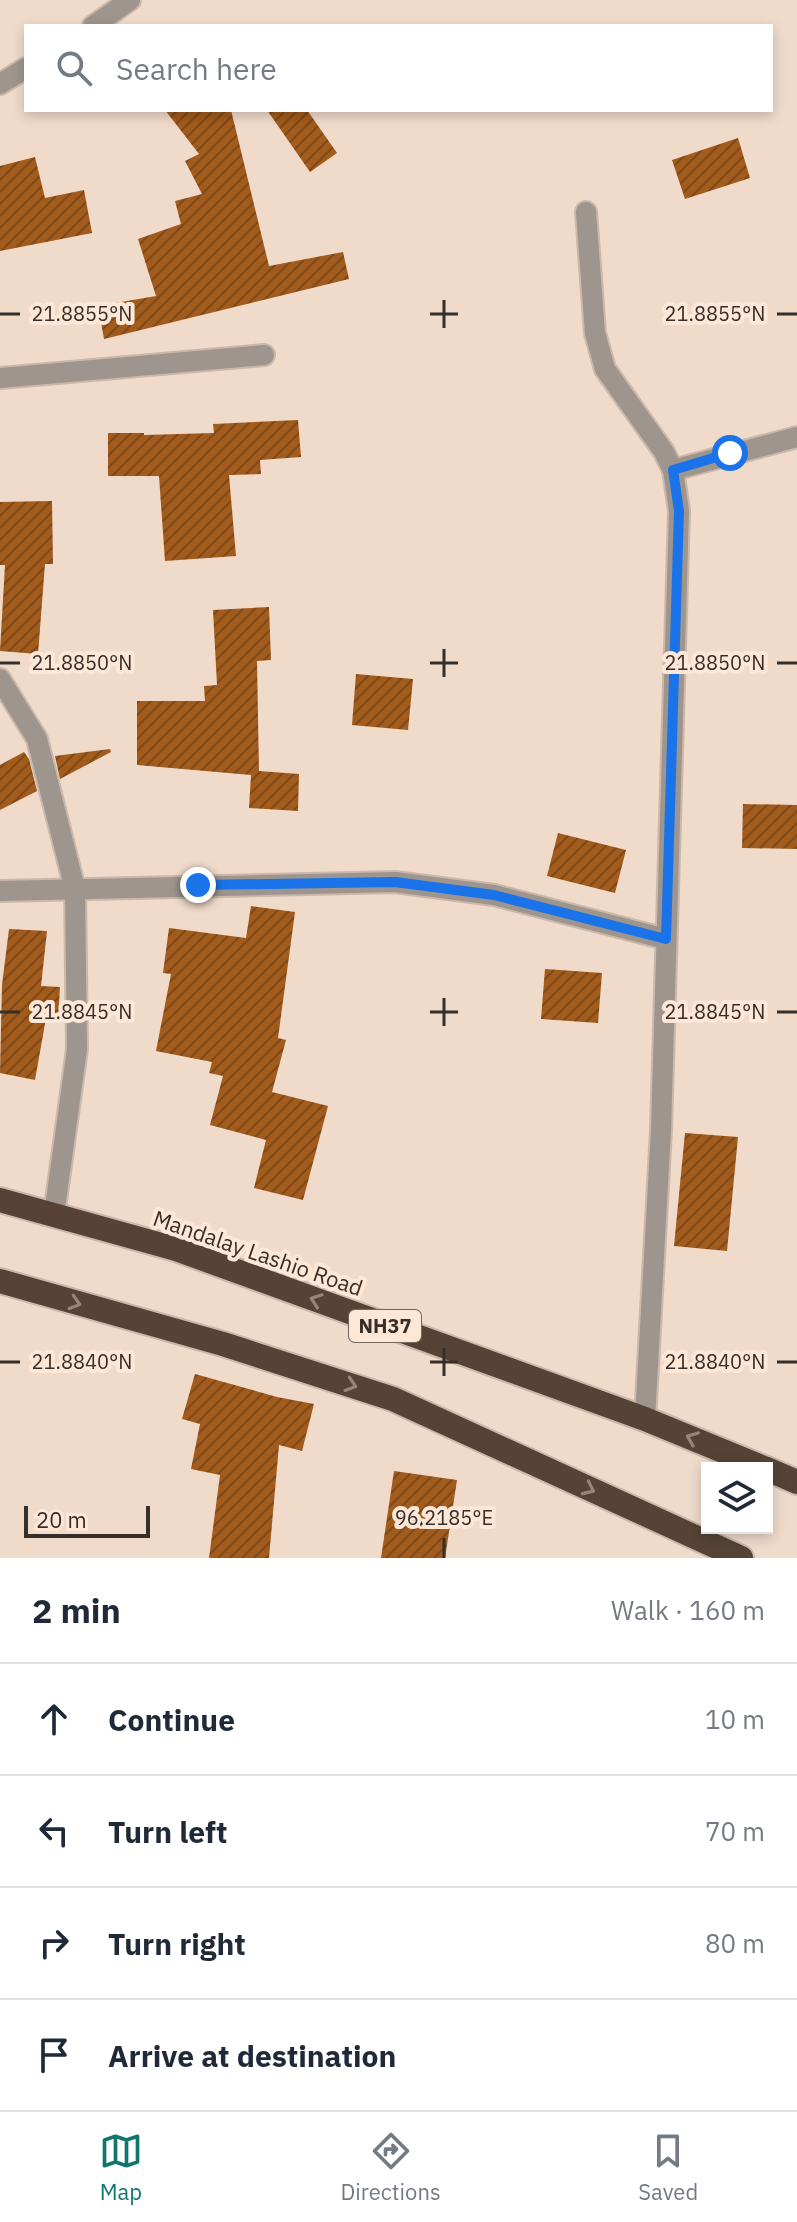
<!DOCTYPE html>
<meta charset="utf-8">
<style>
body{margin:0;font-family:"IBM Plex Sans",sans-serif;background:#f2f2f3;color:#1f2937}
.controls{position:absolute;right:24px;bottom:24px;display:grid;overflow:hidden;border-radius:0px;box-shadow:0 4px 12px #0003}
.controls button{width:72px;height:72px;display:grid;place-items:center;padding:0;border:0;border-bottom:2px solid #e0e1e3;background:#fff;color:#1f2937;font:40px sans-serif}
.scale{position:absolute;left:24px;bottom:20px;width:126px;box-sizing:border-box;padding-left:8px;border:4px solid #362e28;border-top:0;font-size:22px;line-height:28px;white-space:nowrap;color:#362e28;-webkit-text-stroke:6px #fee7d7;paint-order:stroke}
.stop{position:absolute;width:24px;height:24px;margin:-18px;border:6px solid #1a73e8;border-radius:50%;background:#fff}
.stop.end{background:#1a73e8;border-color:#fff;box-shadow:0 2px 8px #0008}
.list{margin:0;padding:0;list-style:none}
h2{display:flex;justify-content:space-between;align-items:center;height:104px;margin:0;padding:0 32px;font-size:34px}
h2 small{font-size:26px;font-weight:400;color:#747a83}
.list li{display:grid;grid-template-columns:52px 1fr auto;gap:24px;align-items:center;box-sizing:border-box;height:112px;padding:0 32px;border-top:2px solid #e0e1e3}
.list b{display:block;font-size:30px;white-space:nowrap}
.list em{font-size:26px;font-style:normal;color:#747a83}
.icon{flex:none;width:44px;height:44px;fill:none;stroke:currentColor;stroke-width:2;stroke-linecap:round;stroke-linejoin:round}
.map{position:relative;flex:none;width:797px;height:1558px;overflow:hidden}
.search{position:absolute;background:#fff;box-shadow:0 4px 12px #0003;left:24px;right:24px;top:24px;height:88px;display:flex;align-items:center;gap:20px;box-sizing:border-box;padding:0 28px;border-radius:0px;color:#747a83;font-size:30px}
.sheet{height:552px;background:#fff}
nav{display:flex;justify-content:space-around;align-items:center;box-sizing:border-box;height:112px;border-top:2px solid #e0e1e3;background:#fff;font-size:22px;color:#747a83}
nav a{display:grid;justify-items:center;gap:4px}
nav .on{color:#0f766e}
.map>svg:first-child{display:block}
</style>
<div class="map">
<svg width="797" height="1558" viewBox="0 0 797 1558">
<defs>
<pattern id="building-hatch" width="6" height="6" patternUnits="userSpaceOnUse" patternTransform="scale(2)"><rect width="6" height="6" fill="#a35b1b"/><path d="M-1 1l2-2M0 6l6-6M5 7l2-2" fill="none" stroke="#7e4817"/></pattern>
</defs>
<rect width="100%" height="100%" fill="#f0daca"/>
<g fill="url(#building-hatch)">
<path d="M165,110h66l38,156 74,-14 6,27 -245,60 -6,-33 58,-10 -18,-57 43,-15 -6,-23 27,-7 -17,-33 14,-7z"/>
<path d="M267,110h40l30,43 -27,19z"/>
<path d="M738,138l12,40 -65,21 -13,-39z"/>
<path d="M35,157l10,41 39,-8 8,43 -92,18v-85z"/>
<path d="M298,420l3,37 -41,3 1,14 -32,1 7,81 -71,5 -6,-85h-51v-43h36v2l70,-2 -1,-9z"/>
<path d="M52,501l1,63h-8l-7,90 -38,-3 5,-86h-5v-63z"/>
<path d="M269,607l2,53 -14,1 2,110 40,3 -1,37 -49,-3 2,-33 -114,-10v-64h68l-1,-15 13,-1 -4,-75z"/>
<path d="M356,674l57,5 -5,51 -56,-5z"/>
<path d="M110,749l1,3 -51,27 -5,-23z"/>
<path d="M24,752l5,7 8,32 -37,19v-45z"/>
<path d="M743,804l54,1v44l-55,-1z"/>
<path d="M558,833l68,17 -11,43 -68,-17z"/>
<path d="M251,906l44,6 -17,126 8,2 -14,52 56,14 -25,94 -49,-12 12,-48 -56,-15 13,-49 -14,-3 3,-11 -56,-11 15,-77 -8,-1 6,-45 77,10z"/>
<path d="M9,929l38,2 -6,55 19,1 -2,32 -12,-1 -11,62 -35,-7 2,-88z"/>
<path d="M545,969l57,4 -4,50 -57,-4z"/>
<path d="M685,1133l53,4 -11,114 -53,-5z"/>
<path d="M195,1374l82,23 37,7 -12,47 -23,-6 -10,113h-60l11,-83 -29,-6 9,-45 -18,-5z"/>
<path d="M394,1471l63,9 -12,78h-64z"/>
</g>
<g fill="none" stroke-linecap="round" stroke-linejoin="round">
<defs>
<g id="street">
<path d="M93,26l37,-26"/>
<path d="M0,84l26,-16"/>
<path d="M586,212l9,121 10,36 59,83 9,18 6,41 -18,619 -16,289"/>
<path d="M0,378l264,-23"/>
<path d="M673,470l124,-33"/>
<path d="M0,679l37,60 38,150 2,160 -23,166"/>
<path d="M0,891l395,-9 99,13 172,44"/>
</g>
<g id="highway">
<path d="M0,1200l176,49 469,170 119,49"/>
<path d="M0,1281l223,63 170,55 348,159"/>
<path d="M767,1469l30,13"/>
</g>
</defs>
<use href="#street" stroke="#cbb8aa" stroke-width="24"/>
<use href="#highway" stroke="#cbb8aa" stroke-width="28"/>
<use href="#street" stroke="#9e958e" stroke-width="20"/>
<use href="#highway" stroke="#564336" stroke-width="24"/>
</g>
<defs><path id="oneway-chevron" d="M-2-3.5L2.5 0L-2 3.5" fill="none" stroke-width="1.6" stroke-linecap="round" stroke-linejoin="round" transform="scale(2)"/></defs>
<g stroke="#998576">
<use href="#oneway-chevron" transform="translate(316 1300) rotate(-160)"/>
<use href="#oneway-chevron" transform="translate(75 1303) rotate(17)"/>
<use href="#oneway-chevron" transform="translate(351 1385) rotate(18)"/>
<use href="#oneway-chevron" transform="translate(692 1438) rotate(-158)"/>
<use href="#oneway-chevron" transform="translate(589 1489) rotate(25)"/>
</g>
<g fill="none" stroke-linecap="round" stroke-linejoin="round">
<path stroke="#1a73e8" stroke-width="10" d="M198,885l197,-3 99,13 172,44 13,-428 -6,-41 57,-17"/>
</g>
<path fill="none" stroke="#362e28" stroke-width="3" d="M444,300v28M0,314h20M430,314h28M777,314h20M444,649v28M0,663h20M430,663h28M777,663h20M444,998v28M0,1012h20M430,1012h28M777,1012h20M444,1348v28M0,1362h20M430,1362h28M777,1362h20M444,1538v20"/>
<g text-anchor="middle" stroke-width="8" stroke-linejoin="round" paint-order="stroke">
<rect fill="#fee7d7" stroke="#72665c" stroke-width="2" x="349" y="1310" width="72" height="32" rx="6"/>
<g font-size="20" font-weight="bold" fill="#362e28">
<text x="385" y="1333">NH37</text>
</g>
<g font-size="22" fill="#362e28" stroke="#fee7d7">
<text transform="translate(258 1253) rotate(19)" y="8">Mandalay Lashio Road</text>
</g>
</g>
<g font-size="20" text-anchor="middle" fill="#362e28" stroke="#fee7d7" stroke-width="8" stroke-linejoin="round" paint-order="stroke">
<text x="82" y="321">21.8855°N</text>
<text x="715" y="321">21.8855°N</text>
<text x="82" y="670">21.8850°N</text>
<text x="715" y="670">21.8850°N</text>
<text x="82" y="1019">21.8845°N</text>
<text x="715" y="1019">21.8845°N</text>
<text x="82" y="1369">21.8840°N</text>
<text x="715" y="1369">21.8840°N</text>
<text x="444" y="1525">96.2185°E</text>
</g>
</svg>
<div class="controls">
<button><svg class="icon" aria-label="layers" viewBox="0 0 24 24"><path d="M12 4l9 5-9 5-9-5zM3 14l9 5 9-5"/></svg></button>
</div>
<div class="scale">20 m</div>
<div class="stop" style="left:730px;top:453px"></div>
<div class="stop end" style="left:198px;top:885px"></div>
<div class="search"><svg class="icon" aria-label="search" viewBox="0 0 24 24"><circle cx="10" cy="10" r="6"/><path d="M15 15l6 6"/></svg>Search here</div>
</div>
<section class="sheet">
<h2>2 min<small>Walk · 160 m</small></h2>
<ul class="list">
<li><svg class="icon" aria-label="ahead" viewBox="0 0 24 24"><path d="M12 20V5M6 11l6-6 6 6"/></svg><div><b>Continue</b></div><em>10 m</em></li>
<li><svg class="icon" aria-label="left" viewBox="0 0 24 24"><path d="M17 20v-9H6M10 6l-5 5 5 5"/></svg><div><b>Turn left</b></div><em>70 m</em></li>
<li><svg class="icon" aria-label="right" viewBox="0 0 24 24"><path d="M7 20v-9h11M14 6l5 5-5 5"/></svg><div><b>Turn right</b></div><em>80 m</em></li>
<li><svg class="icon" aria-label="arrive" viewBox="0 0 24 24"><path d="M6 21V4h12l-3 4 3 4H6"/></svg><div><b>Arrive at destination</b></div></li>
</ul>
</section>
<nav>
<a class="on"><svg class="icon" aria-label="map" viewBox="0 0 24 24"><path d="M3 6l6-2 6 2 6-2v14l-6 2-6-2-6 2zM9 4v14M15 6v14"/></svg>Map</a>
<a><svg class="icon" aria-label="directions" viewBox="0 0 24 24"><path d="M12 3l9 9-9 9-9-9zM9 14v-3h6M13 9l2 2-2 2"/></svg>Directions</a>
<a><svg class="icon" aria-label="saved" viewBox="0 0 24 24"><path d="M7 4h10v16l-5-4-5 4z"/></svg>Saved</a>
</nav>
